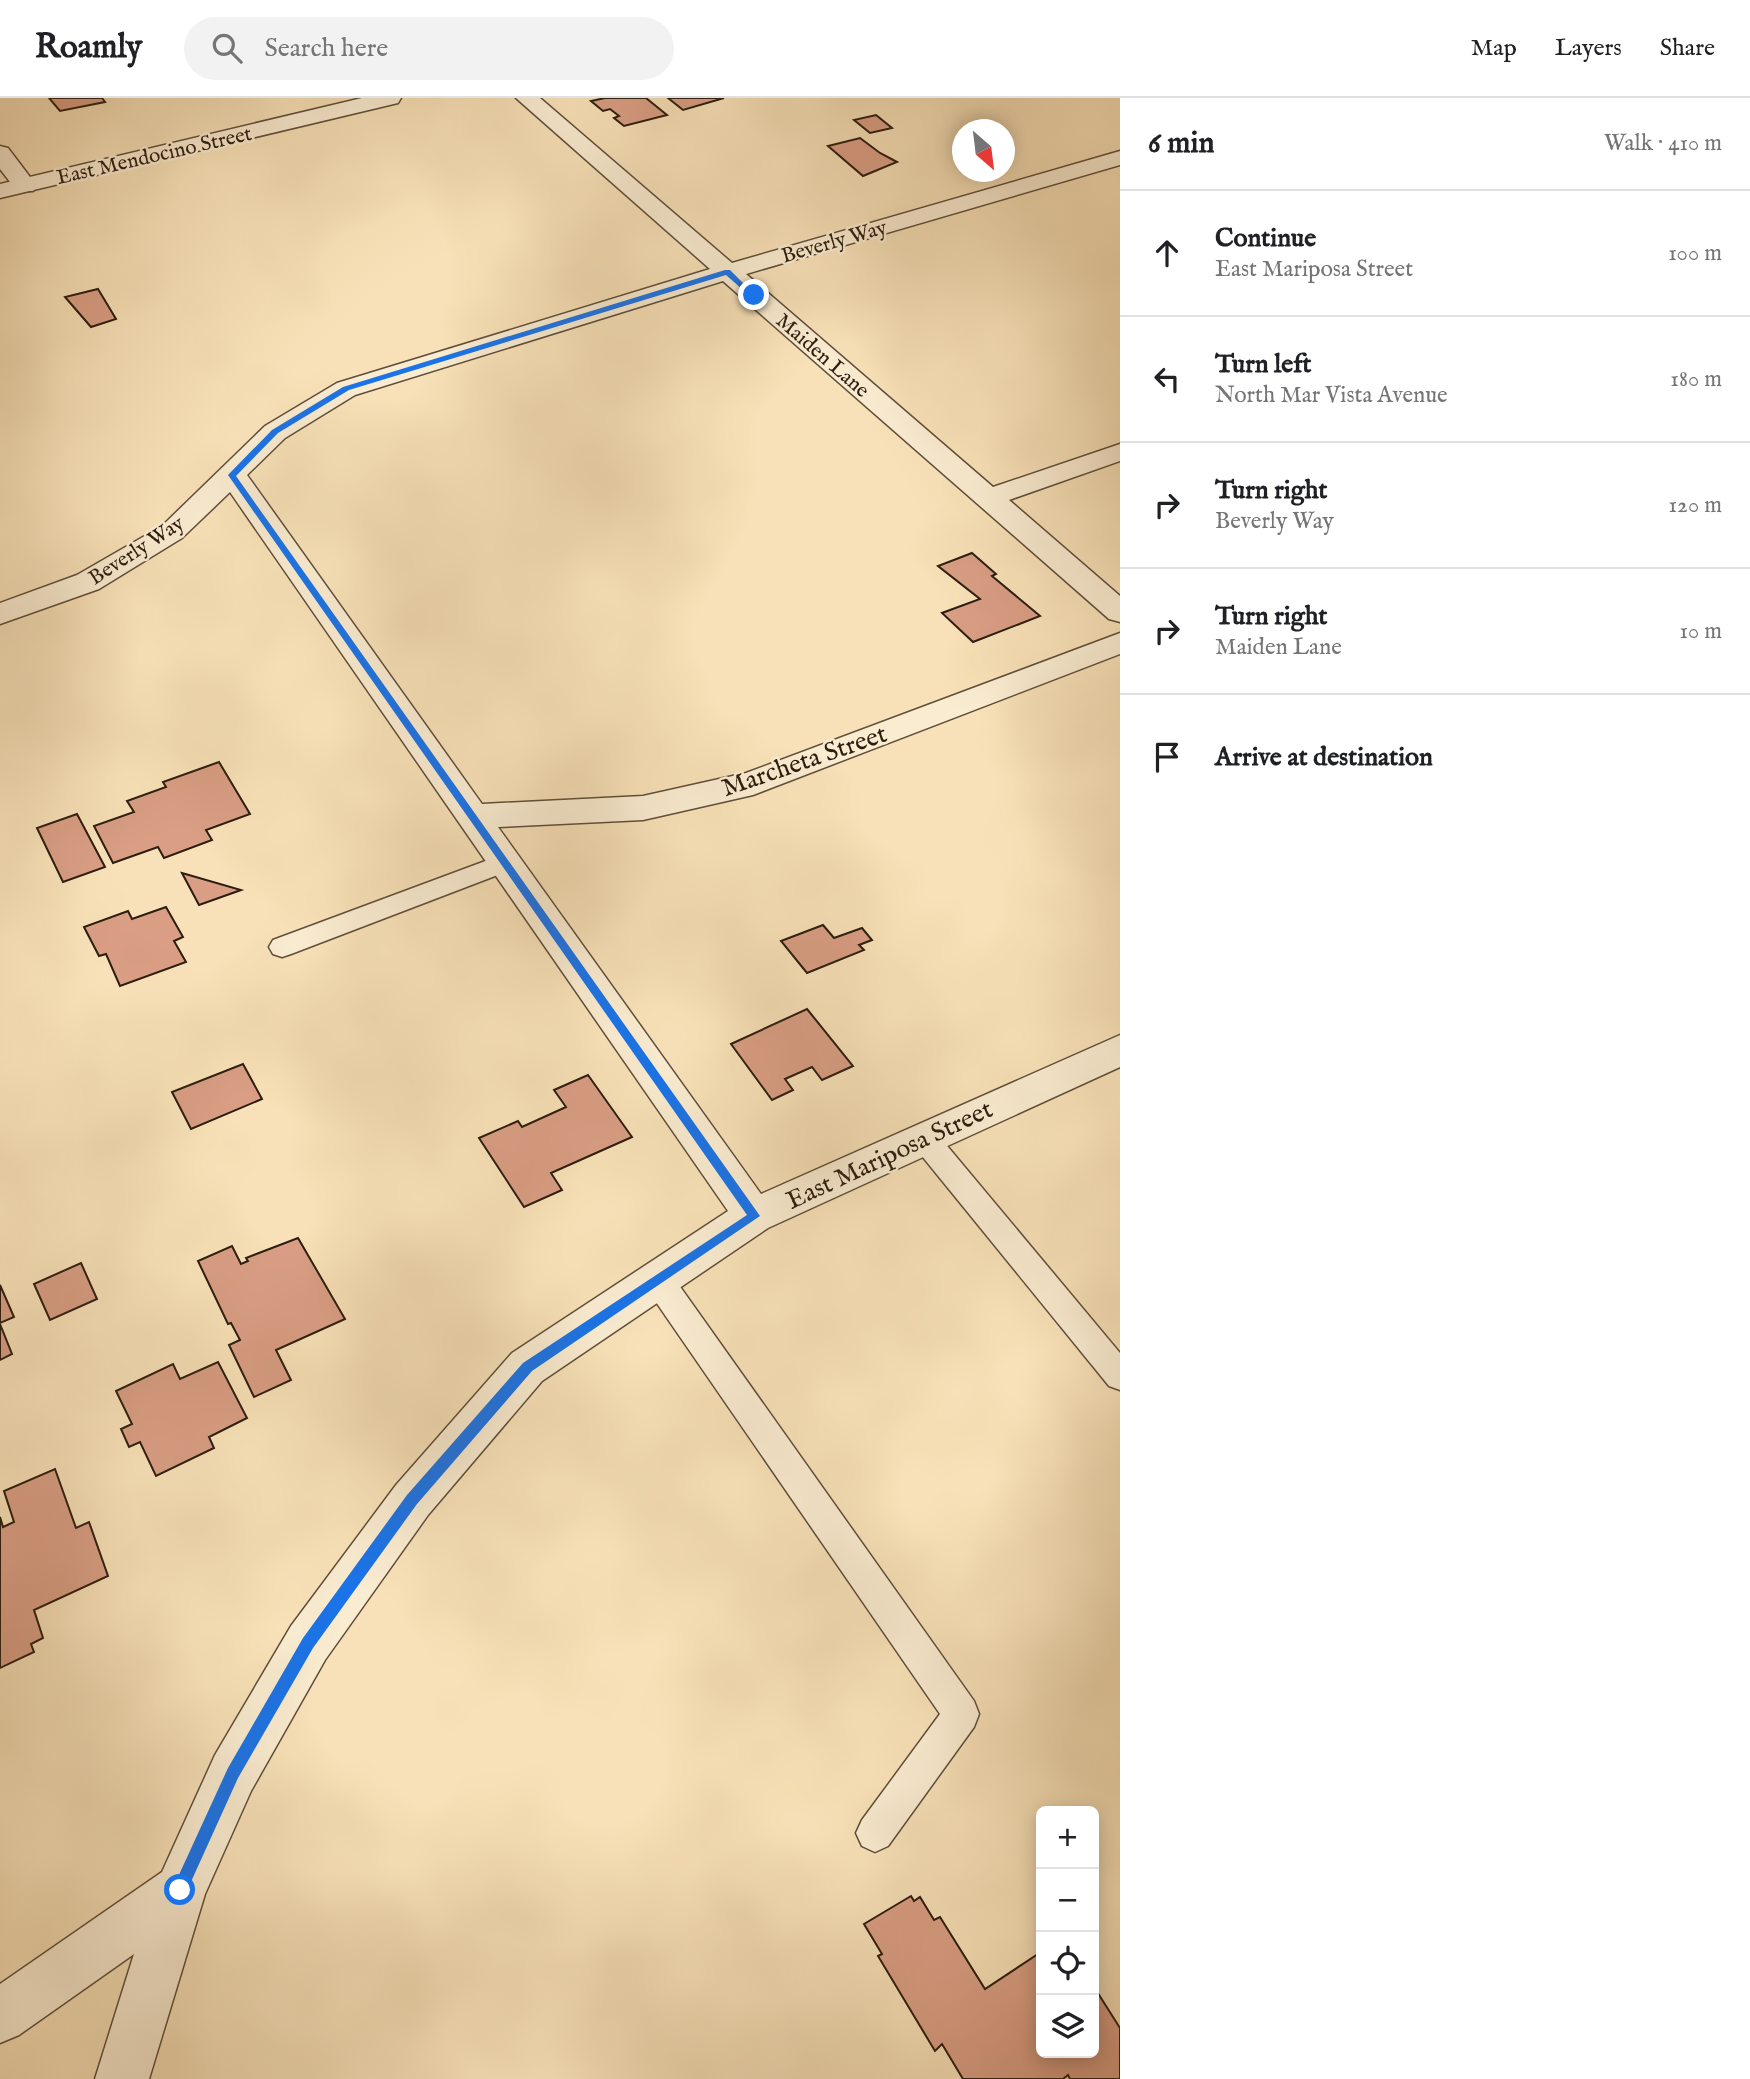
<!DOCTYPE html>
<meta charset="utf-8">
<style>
body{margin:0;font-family:"IM FELL English",serif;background:#f2f2f2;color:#202124}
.controls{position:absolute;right:21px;bottom:21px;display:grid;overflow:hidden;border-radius:10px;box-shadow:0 4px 18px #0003}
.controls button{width:63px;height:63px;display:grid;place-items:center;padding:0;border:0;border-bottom:2px solid #e0e0e0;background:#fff;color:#202124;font:35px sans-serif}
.compass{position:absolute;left:952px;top:21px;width:63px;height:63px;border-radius:50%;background:#fff;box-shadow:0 4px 18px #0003;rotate:152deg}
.stop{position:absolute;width:21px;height:21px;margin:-16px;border:5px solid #1a73e8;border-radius:50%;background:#fff}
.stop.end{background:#1a73e8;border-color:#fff;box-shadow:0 2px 7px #0008}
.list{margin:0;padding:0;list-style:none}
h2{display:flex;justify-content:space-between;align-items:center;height:91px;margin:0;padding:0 28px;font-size:30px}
h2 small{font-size:23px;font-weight:400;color:#757577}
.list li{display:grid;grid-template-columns:46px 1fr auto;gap:21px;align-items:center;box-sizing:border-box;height:126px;padding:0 28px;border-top:2px solid #e0e0e0}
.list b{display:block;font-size:26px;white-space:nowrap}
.list p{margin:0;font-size:23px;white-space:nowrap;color:#757577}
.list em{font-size:23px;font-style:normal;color:#757577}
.icon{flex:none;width:38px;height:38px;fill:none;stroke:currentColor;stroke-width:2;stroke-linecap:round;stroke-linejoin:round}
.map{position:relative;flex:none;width:1120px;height:1981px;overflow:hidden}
header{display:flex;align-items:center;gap:42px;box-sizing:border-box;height:98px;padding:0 35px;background:#fff;border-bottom:2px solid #e0e0e0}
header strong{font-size:33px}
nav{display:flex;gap:38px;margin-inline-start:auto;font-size:24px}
.search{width:490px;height:63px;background:#f2f2f2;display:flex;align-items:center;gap:18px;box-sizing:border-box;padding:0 24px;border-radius:38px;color:#757577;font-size:26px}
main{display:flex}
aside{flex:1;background:#fff}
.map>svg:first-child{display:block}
</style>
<header>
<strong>Roamly</strong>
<div class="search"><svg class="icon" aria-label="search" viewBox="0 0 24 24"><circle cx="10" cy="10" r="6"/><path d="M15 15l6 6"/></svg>Search here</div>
<nav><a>Map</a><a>Layers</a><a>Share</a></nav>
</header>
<main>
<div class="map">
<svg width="1120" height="1981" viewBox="0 0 1120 1981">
<rect width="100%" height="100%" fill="#f8e1b8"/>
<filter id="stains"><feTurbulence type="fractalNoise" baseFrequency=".00286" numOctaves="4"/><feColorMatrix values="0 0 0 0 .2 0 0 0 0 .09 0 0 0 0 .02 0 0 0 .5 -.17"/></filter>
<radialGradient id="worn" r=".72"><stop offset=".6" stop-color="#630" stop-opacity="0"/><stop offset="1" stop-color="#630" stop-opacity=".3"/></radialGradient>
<g fill="#d99e84" stroke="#2c1d10" stroke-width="2">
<path d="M49,0h53l3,4 -45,9z"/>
<path d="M605,0h41l21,17 -43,11 -10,-8 5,-2 -9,-7 -7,2 -12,-10z"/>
<path d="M668,0h56l-41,12z"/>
<path d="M876,17l16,13 -22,5 -16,-13z"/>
<path d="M860,40l20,15 17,9 -34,14 -35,-30z"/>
<path d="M98,191l18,30 -25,8 -26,-30z"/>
<path d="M972,455l24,21 -4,2 48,40 -67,26 -31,-29 38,-14 -42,-33z"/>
<path d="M219,664l31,52 -44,16 6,10 -48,18 -6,-11 -45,16 -19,-37 40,-14 -7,-11 39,-14 -3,-5z"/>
<path d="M77,716l28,53 -42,15 -26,-54z"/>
<path d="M182,775l59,17 -42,15z"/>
<path d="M166,809l17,30 -9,4 12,21 -66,24 -14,-32 -7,2 -15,-29 44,-16 4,8z"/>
<path d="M823,827l11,13 28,-10 10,12 -13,5 5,5 -57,23 -26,-32z"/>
<path d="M807,911l46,57 -31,14 -10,-13 -27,12 8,11 -21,10 -41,-56z"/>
<path d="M243,966l19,35 -71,30 -19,-37z"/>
<path d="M588,977l44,62 -81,36 11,17 -38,17 -45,-69 39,-17 4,6 44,-20 -12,-17z"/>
<path d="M298,1140l47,81 -69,31 15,30 -37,17 -25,-52 11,-5 -9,-17 -3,1 -30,-63 34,-15 9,18 7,-3 -2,-3z"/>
<path d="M81,1165l16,36 -47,21 -16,-36z"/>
<path d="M0,1187l14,32 -14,6z"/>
<path d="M0,1226l12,30 -12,6z"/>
<path d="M218,1264l29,56 -38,19 5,11 -58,28 -16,-34 -11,5 -8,-18 11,-5 -16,-33 57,-27 7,15z"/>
<path d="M55,1371l21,59 13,-6 19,54 -74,34 9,28 -12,6 3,8 -34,16v-151l3,10 11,-5 -10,-31z"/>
<path d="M911,1798l3,5 6,-4 14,23 6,-3 45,72 56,-37v101h53v-66l26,41v51h-50l-2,-4 -5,4h-100l-21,-35 -7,7 -57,-95 4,-2 -18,-30z"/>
</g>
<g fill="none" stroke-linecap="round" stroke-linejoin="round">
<defs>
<g id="service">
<path d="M507,755l9,3 4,6 -4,6 -225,86 -9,3 -9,-3 -4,-7 4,-7z"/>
<path d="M923,1027l10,4 187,224v37l-11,-4 -196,-241 -4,-8 4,-8z"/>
<path d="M658,1169l11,4 305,430 5,13 -5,13 -86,119 -13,6 -13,-6 -6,-13 6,-13 78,-106 -293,-425 -4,-9 4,-9z"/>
</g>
<g id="minor">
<path d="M516,0h24l192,165 388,-112v14l-374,109 247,213 127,-43v17l-111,39 111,96v26l-11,-3 -386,-338 -368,114 -70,43 -38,37 235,329 161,-8 103,-23 374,-140v21l-367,141 -110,25 -145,7 263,367 359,-159v32l-352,161 -226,153 -114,134 -103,145 -74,131 -46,103 -56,185h-54l39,-125 -115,81 -19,8v-59l162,-112 53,-117 76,-129 105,-141 116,-132 216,-142 -498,-719 -48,46 -83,51 -99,35v-21l77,-28 85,-49 103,-100 72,-43 373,-114z"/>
<path d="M0,48l8,2 25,33 4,5 -4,5h-16l-17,-22z"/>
</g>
<path id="tertiary" d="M362,0h39l-3,5 -398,95v-14z"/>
</defs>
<use href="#service" stroke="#5f4e3a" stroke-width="3"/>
<use href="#minor" stroke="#5f4e3a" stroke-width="3"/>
<use href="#tertiary" stroke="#5f4e3a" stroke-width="3"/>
<use href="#service" fill="#faecd1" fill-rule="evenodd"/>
<use href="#minor" fill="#faecd1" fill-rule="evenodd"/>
<use href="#tertiary" fill="#faecd1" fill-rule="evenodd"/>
</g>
<path fill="#1a73e8" d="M725,172h5l27,27h-6l-25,-22 -377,115 -71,43 -42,43 524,740 -228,155 -115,133 -104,144 -75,130 -53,117 -5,2 -8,-7 56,-122 75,-130 104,-143 116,-132 224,-148 -519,-740 44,-45 71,-43z"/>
<g text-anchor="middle" stroke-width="5" stroke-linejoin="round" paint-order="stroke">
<g font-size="21" fill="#2c1d10" stroke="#faecd1">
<text transform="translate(154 57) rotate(-13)" y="7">East Mendocino Street</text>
<text transform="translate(834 143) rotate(-16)" y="7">Beverly Way</text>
<text transform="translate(823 257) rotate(41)" y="7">Maiden Lane</text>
<text transform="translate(136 452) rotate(-33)" y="7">Beverly Way</text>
</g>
<g font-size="26" fill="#2c1d10" stroke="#faecd1">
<text transform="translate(804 662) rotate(-19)" y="9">Marcheta Street</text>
<text transform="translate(889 1056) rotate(-25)" y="9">East Mariposa Street</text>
</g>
</g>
<rect width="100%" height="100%" filter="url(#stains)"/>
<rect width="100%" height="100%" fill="url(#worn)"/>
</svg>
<div class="controls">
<button>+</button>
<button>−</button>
<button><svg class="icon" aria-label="locate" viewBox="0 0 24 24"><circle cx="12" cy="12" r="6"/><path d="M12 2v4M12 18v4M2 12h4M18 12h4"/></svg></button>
<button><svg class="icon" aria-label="layers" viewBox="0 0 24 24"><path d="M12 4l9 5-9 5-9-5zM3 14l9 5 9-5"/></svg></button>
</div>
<svg class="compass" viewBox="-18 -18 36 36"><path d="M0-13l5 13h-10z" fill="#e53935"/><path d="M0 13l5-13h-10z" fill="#757577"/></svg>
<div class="stop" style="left:180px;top:1792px"></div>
<div class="stop end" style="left:754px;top:197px"></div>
</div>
<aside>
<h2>6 min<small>Walk · 410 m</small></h2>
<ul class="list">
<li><svg class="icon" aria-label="ahead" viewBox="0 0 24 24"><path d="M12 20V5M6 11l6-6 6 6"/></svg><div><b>Continue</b><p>East Mariposa Street</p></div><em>100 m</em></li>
<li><svg class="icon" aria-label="left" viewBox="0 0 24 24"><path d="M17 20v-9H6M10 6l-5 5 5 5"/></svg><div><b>Turn left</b><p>North Mar Vista Avenue</p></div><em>180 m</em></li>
<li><svg class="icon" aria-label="right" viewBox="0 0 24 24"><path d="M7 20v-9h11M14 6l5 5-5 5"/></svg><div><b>Turn right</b><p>Beverly Way</p></div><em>120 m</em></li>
<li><svg class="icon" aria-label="right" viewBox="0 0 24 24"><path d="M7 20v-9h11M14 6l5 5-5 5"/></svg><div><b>Turn right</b><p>Maiden Lane</p></div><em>10 m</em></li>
<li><svg class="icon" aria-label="arrive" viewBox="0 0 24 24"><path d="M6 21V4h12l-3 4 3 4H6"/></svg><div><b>Arrive at destination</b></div></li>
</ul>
</aside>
</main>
